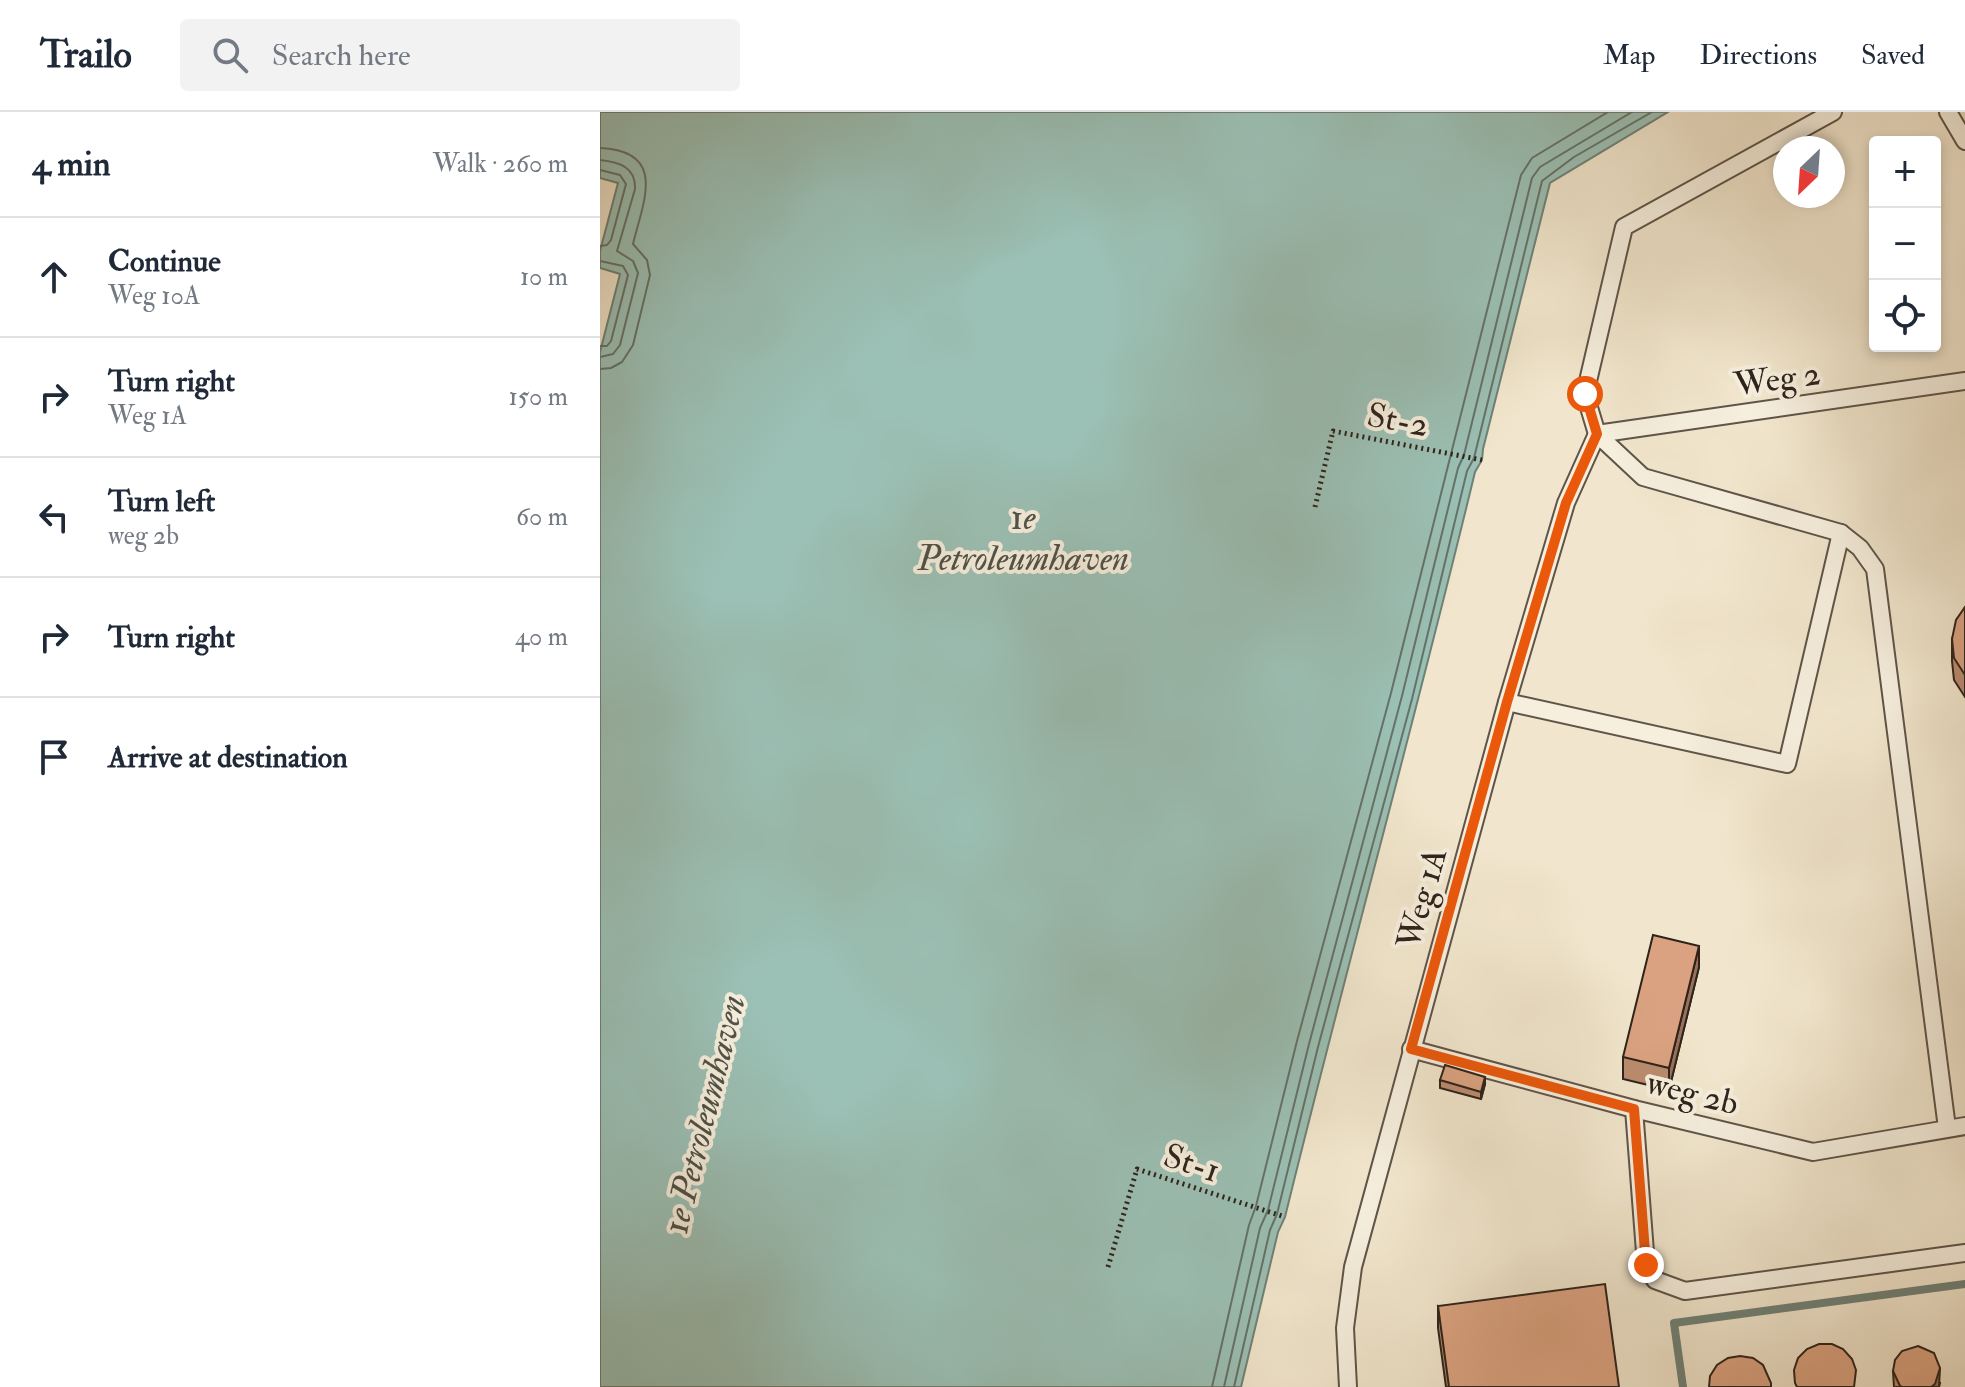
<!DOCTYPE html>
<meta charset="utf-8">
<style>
body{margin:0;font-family:"IM FELL Double Pica",serif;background:#f2f2f3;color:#1f2937}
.controls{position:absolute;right:24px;top:24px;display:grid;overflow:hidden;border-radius:8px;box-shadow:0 4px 12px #0003}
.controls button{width:72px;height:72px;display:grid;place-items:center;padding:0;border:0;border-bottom:2px solid #e0e1e3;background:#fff;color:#1f2937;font:40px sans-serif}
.compass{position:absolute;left:1173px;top:24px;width:72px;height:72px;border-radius:50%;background:#fff;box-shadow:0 4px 12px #0003;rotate:205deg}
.stop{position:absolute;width:24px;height:24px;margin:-18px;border:6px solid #ea580c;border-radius:50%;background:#fff}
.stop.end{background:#ea580c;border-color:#fff;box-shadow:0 2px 8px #0008}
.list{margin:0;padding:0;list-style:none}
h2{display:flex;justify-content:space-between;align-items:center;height:104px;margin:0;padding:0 32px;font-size:34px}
h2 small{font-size:26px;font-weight:400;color:#747a83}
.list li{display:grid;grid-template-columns:52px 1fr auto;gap:24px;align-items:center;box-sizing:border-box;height:120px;padding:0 32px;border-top:2px solid #e0e1e3}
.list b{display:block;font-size:30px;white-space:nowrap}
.list p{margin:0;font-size:26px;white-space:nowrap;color:#747a83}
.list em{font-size:26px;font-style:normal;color:#747a83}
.icon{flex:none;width:44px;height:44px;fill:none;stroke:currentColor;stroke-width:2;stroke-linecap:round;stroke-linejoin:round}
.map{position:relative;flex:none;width:1365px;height:1275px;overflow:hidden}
header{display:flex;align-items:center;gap:48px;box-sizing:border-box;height:112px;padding:0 40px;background:#fff;border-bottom:2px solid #e0e1e3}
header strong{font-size:38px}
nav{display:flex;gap:44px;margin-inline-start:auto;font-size:28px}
.search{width:560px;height:72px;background:#f2f2f3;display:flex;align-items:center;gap:20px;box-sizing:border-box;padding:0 28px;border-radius:8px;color:#747a83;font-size:30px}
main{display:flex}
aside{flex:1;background:#fff}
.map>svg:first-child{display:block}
</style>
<header>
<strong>Trailo</strong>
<div class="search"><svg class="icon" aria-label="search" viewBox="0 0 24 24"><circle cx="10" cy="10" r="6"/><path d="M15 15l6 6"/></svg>Search here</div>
<nav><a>Map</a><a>Directions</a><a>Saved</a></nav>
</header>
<main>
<aside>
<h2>4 min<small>Walk · 260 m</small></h2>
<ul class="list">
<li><svg class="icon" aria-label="ahead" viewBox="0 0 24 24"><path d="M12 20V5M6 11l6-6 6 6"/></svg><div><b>Continue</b><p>Weg 10A</p></div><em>10 m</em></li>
<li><svg class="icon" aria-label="right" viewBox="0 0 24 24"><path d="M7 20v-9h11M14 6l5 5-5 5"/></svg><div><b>Turn right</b><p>Weg 1A</p></div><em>150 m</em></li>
<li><svg class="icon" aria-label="left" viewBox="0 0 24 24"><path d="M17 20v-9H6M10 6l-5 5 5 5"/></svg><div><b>Turn left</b><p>weg 2b</p></div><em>60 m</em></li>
<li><svg class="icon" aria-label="right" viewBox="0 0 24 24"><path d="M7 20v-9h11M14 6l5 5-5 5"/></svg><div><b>Turn right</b></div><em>40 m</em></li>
<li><svg class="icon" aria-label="arrive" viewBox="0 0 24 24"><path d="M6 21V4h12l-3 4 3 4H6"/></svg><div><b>Arrive at destination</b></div></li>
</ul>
</aside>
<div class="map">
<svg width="1365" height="1275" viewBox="0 0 1365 1275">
<rect width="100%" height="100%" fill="#f1e6cd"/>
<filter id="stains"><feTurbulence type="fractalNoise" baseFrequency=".0025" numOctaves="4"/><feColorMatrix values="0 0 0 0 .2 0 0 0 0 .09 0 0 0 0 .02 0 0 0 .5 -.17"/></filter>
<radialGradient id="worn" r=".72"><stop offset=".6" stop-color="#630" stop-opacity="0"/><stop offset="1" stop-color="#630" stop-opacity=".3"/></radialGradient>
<path fill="#9bc0b5" stroke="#6f8177" stroke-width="2" d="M0,0h1068l-118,71 -67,266 -1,11 -7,12c-60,249 -129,496 -190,745l-7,15 -37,155h-641v-1035l20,-78 -20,-6v-17l18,-68 -18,-5z"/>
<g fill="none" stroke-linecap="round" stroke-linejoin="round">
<g stroke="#647268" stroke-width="2">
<path d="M0,36c68,3 43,54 33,96l14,16 3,15 -17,70 -11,17 -11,6 -11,1"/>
<path d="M0,48c19,2 36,7 35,29l-18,62 16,10 5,12 -18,72 -7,9 -13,3"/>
<path d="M0,58l20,5 6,9 -15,56 -4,5 -7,1"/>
<path d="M0,149l23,5 5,9 -17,66 -4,5h-7"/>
<path d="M612,1275l37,-162 7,-19 41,-165 94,-348 130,-518 11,-17 76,-46"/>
<path d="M624,1275l36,-159 8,-18 41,-166 93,-348 56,-228 6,-13 68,-277 8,-11 92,-55"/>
<path d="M634,1275l36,-157 7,-16 41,-167 94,-348 55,-228 7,-13 68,-277 32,-24 78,-45"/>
</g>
<path stroke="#6f8177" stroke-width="8" d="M1083,1275l-9,-64 291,-39"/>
<defs>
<g id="service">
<path d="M1348,0l17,29"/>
<path d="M997,322l46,43 198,56 19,15 15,21 72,559"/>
<path d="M997,322l-12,-40 39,-167 209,-115"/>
<path d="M997,322l368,-53"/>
<path d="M907,590l280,62 54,-231"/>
<path d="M811,937l223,60 179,43 152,-26"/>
<path d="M1034,997l12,156 9,15 30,11 280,-38"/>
<path d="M748,1275l-3,-59 8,-61 154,-565 59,-199 31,-69"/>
</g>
</defs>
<use href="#service" stroke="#5f5448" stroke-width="20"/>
<g stroke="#2e231b" stroke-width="5" stroke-dasharray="2 4" stroke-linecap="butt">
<path d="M715,395l18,-76 149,29"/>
<path d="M508,1155l29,-98 148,48"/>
</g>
<use href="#service" stroke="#f6efde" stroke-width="16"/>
</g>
<g fill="#bb8b6e" stroke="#2e231b" stroke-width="2">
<path d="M1365,495v90l-11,-17 -2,-19v-22z"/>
<path d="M1099,855l-30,123 -46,-11v-22z"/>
<path d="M840,968l45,4 -4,15 -41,-11z"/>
<path d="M838,1194l181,81h-173l-8,-59z"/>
<path d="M1293,1259l47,12 -1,4h-45z"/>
</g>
<g fill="#99715a" stroke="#2e231b" stroke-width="2">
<path d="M1099,834v21l-30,123v-22z"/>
<path d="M885,965v7l-4,15v-7z"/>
<path d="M1340,1256l-1,19h-8z"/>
</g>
<g fill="#daa280" stroke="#2e231b" stroke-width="2">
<path d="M1365,495v68l-11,-17 -2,-19 4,-19z"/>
<path d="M1053,823l46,11 -30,122 -46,-11z"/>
<path d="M845,953l40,12 -4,15 -41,-12z"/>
<path d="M1005,1172l14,103h-170l-11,-81z"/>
<path d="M1219,1232h13l11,5 9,10 4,11 -2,17h-57l-2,-4 -1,-13 4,-12 9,-9z"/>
<path d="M1318,1234l16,7 6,15 -5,16 -4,3h-29l-2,-1 -7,-15 2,-11 7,-9z"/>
<path d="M1140,1244l13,2 10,7 8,18v4h-62l1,-11 7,-11 11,-7z"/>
</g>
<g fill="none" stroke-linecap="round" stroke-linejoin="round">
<path stroke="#ea580c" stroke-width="10" d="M985,282l12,40 -31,69 -59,199 -96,347 223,60 12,156"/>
</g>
<g text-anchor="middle" stroke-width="8" stroke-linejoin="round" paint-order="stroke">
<g font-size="34" fill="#2e231b" stroke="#f6efde">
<text transform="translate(1177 266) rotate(-8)" y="12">Weg 2</text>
<text transform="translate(798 307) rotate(11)" y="12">St-2</text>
<text transform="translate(821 786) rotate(-74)" y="12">Weg 1A</text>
<text transform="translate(1093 980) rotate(14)" y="12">weg 2b</text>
<text transform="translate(592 1050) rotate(18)" y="12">St-1</text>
</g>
<g font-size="36" font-style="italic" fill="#4f5249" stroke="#f6efde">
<text x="423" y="417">1e<tspan x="423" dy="41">Petroleumhaven</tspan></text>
<text transform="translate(103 1002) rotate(-76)" y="13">1e Petroleumhaven</text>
</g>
</g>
<rect width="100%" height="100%" filter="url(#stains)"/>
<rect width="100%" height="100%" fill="url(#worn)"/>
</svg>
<div class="controls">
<button>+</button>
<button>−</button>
<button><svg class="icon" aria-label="locate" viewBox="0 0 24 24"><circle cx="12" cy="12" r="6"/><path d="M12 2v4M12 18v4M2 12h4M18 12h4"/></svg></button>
</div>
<svg class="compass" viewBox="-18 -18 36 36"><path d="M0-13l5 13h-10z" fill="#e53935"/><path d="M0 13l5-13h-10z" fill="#747a83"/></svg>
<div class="stop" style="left:985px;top:282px"></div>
<div class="stop end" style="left:1046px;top:1153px"></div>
</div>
</main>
